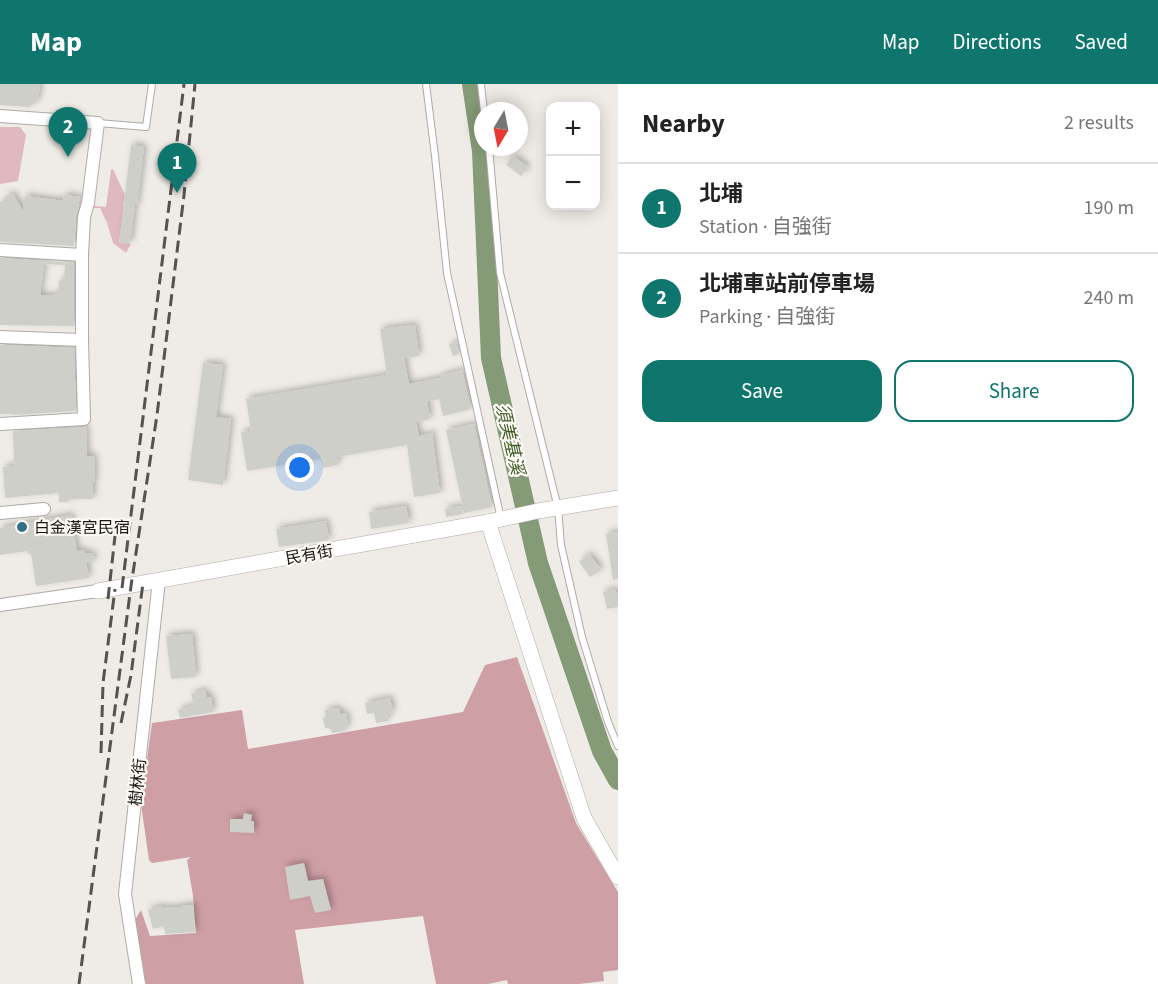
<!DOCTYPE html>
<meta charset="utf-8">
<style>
body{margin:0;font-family:"Source Sans 3","Noto Sans TC",sans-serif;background:#f2f2f2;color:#222}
.controls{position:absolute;right:18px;top:18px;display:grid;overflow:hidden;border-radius:12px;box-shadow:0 3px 15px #0003}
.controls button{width:54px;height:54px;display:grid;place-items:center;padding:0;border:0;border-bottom:2px solid #e0e0e0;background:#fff;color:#222;font:30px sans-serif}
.compass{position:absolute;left:474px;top:18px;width:54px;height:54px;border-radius:50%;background:#fff;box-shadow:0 3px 15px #0003;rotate:190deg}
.you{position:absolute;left:300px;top:384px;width:21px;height:21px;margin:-15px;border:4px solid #fff;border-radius:50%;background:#1a73e8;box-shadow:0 0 0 9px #1a73e833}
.badge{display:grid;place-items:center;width:39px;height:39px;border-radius:50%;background:#0f766e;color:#fff;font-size:20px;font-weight:700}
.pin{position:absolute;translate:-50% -50px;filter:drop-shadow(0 2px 3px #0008)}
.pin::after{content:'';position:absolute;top:32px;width:21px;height:18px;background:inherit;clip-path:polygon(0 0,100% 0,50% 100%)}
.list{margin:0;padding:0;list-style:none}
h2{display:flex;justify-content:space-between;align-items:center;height:78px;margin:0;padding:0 24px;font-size:26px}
h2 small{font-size:20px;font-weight:400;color:#767676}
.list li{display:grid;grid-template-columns:39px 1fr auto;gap:18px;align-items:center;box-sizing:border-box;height:90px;padding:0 24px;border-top:2px solid #e0e0e0}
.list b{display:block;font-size:22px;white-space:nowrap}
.list p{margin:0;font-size:20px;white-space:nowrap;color:#767676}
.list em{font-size:20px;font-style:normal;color:#767676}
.actions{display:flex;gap:12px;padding:18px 24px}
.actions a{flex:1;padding:14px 0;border:2px solid #0f766e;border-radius:18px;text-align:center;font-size:21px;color:#0f766e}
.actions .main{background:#0f766e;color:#fff}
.map{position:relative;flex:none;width:618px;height:900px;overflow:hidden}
header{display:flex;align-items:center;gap:36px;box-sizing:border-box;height:84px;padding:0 30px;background:#0f766e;color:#fff}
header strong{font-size:28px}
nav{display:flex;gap:33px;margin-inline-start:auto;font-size:21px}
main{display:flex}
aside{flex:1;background:#fff}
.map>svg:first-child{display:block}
</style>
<header>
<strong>Map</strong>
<nav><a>Map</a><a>Directions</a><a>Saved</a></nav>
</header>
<main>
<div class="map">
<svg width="618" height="900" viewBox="0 0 618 900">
<defs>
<filter id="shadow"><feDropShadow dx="3" dy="-3" stdDeviation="3" flood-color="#0004"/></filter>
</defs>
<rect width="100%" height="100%" fill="#efece7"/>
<g fill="#e0b9be">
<path d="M0,43h20l6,8 -8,46 -18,3z"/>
<path d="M113,85l12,26 -2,11 1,1 -5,35 12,2 -5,9 -13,-10 -6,-20 -7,-15h-6v-2l12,1 5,-37z"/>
</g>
<path fill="#ce9fa5" d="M517,573l59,166 42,69v78l-15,2 1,9 -25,3h-71l-1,-4 -19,4h-52l-13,-68 -128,14 9,54h-158l-11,-64 6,-10 9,26 46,-3 -3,-37 -6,-36 4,-3 -39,6 -3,-3 -8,-56 11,-81 90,-13 6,39 215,-37 22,-47z"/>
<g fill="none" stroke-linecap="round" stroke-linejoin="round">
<path stroke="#859a77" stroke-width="20" d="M472,0l10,67 9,207 47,205 64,188 16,29"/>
</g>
<g fill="#cfcfca" fill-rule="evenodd" filter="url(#shadow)">
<path d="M0,0h40l-2,16 -9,7 -29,-2z"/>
<path d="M131,61l13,2 -7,58h-2l-5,39 -11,-1z"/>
<path d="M513,72l15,11 -7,9 -15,-11z"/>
<path d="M13,110l10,17 2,-15 38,5 1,-6 16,2 -4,19 -2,30 -74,-4v-40h6v-6z"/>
<path d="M0,174l74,5v63l-74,-1zM44,180l21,1 -1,16h-5v11l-6,4 -13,-1z"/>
<path d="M415,241l4,31 -15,2 5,26 31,-6v-2l22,-6 9,39 -28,7 -4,-17 -12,2 3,18 -14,3 3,14 13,-3 8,60 -26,4 -7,-52 -70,12 1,8 -15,3 -2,-9 -74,12 -6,-39 10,-1 -5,-32 141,-24 -7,-46z"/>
<path d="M457,258l2,12 -6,2 -4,-12z"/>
<path d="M0,261l74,3 2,63 -63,4v-1h-13z"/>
<path d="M203,279l20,2 -7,52 15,2 -8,66 -35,-5z"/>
<path d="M474,340l18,83 -28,6 -18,-83z"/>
<path d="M86,343l1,29h7l1,26h-2v17h-25v3h-9v-9l-54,5 -2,-31 11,-1 -1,-35z"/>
<path d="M406,422l3,17 -38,6 -2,-17z"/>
<path d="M461,422l1,8 -16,3 -1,-8z"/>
<path d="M71,431l6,36 8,-1v3l9,1 -1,9 -7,-1 3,16 -53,8 -5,-33 -3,1 -1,-3 -27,4v-27z"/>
<path d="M326,437l3,19 -50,7 -3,-18z"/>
<path d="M618,448v47l-5,1 -7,-46z"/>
<path d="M589,470l12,16 -11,7 -11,-15z"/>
<path d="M614,505l4,6v12l-11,2 -4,-17z"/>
<path d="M192,550l4,43 -25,2 -5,-43z"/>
<path d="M205,606l2,7h4l2,15 -33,6 -2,-8 16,-4 -3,-12z"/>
<path d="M390,614l3,15 -6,1 1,7 -12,2 -2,-10 -7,1 -2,-11z"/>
<path d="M339,624l1,6 6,-1 2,13 -3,1v4l-13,2 -1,-4h-2v-1h-4l-2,-10 3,-1 -1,-7z"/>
<path d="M244,729l8,2 -1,6h3v12l-24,-1v-13h13z"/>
<path d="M304,779l4,18 15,-2 8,31 -16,3 -5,-17 -20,4 -5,-33z"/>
<path d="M182,821h11l2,27 -30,2 -1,-8 -11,3 -5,-19 14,-4v2l20,-1z"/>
</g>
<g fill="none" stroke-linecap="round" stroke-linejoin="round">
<defs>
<g id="service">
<path d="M426,0l9,72 12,117 54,246"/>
<path d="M481,0l3,27"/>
<path d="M98,39l48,4 6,-43"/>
<path d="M489,63l11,126 58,235 3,37 21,92 26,85 10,24"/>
</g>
<g id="minor">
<path d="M0,32l98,7 -10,80 -4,14 -2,38v85l2,79 -84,5"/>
<path d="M0,166l82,5"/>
<path d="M0,253l82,3"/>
<path d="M0,429l44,-4"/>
<path d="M0,521l98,-14"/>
<path d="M139,900l-14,-90 34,-314"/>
</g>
<g id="tertiary">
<path d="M488,438l96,296 34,59"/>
<path d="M98,507l390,-69 50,-11 80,-13"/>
</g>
</defs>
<use href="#service" stroke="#aeaaa6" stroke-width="8"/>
<use href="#minor" stroke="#aeaaa6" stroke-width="14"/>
<use href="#tertiary" stroke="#aeaaa6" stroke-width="16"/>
<use href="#service" stroke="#fff" stroke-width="6"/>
<use href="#minor" stroke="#fff" stroke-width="12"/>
<use href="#tertiary" stroke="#fff" stroke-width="15"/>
<g stroke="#545350" stroke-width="3" stroke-dasharray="12 6" stroke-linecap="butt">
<path d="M122,504l62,-504"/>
<path d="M108,515l7,-63"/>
<path d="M121,639l10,-48 12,-92"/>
<path d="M101,669l2,-70 12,-94"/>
<path d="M79,900l52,-398 26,-171 27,-220 11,-111"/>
</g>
</g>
<circle fill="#337087" stroke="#fdf9f4" stroke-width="2" cx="22" cy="443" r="6"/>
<g text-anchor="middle" stroke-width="4.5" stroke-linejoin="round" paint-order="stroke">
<g font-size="16" fill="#191816" stroke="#fdf9f4" text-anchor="start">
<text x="34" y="449">白金漢宮民宿</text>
</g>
<g font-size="16" fill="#191816" stroke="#fdf9f4">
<text transform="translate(309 470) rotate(-10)" y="6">民有街</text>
<text transform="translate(137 698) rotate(-84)" y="6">樹林街</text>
</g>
<g font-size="18" font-style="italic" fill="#405d28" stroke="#fdf9f4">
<text transform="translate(510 355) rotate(77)" y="6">須美基溪</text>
</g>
</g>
</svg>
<div class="controls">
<button>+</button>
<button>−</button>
</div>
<svg class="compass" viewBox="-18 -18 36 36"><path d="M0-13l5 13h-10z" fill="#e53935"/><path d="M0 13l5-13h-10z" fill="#767676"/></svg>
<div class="you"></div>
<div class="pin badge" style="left:177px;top:109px">1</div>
<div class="pin badge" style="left:68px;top:73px">2</div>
</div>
<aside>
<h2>Nearby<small>2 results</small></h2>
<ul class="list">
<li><span class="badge">1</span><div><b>北埔</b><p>Station · 自強街</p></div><em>190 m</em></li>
<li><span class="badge">2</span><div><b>北埔車站前停車場</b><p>Parking · 自強街</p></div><em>240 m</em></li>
</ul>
<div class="actions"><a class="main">Save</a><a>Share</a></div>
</aside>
</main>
